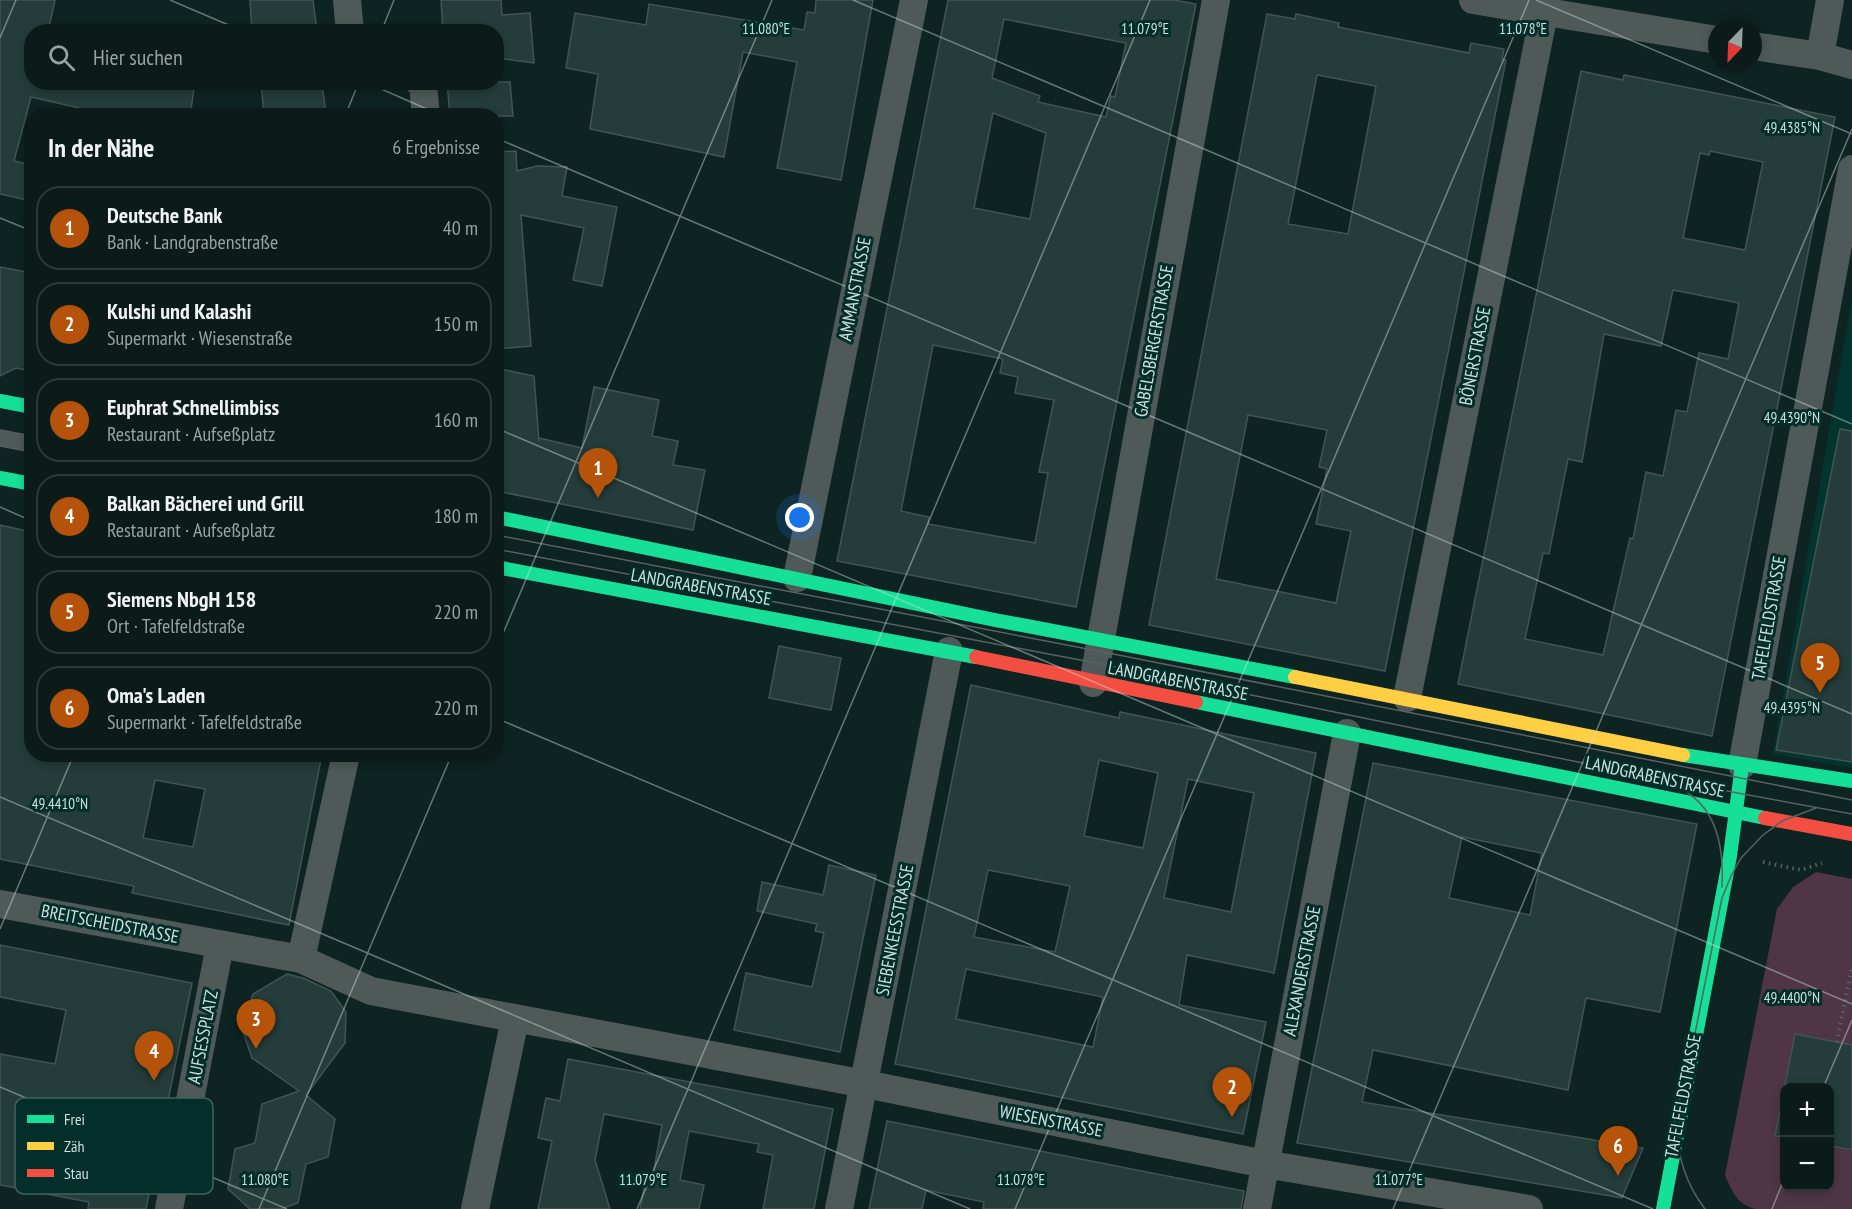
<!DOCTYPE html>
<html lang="de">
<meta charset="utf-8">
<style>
body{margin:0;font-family:"PT Sans Narrow",sans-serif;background:#182827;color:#f1f3f6}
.controls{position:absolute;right:18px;bottom:18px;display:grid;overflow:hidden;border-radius:12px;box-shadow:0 3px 9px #0003}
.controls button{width:54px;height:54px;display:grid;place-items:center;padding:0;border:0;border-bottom:2px solid #2a3939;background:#0a1b1a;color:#f1f3f6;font:30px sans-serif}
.compass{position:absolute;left:1708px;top:18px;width:54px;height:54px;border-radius:50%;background:#0a1b1a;box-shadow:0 3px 9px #0003;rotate:203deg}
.you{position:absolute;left:800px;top:518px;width:21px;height:21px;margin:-15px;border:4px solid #fff;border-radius:50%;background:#1a73e8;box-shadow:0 0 0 9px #1a73e833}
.badge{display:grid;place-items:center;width:39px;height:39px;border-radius:50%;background:#b45309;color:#fff;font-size:20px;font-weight:700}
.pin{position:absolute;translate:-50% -50px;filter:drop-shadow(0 2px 3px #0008)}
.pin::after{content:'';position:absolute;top:32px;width:21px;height:18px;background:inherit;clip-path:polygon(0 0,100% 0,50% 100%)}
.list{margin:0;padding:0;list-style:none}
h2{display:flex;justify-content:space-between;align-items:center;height:78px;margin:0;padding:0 24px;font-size:26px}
h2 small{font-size:20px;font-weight:400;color:#99a1a2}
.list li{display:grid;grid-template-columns:39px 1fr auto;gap:18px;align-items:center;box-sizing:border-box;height:84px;margin:0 12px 12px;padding:0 12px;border:2px solid #2a3939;border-radius:24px}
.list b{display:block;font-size:22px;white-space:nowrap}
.list p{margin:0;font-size:20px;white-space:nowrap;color:#99a1a2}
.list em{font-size:20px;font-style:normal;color:#99a1a2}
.icon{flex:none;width:33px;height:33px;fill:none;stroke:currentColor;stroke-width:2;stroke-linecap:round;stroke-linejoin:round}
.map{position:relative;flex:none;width:1852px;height:1209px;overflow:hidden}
.search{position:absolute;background:#0a1b1a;box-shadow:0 3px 9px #0003;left:24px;top:24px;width:480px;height:66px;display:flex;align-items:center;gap:15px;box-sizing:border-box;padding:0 21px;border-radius:24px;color:#99a1a2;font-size:22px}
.panel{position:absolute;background:#0a1b1a;box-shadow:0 3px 9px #0003;left:24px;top:108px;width:480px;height:654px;border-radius:24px}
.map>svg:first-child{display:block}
</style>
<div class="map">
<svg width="1852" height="1209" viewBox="0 0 1852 1209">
<rect width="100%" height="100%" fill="#0e2422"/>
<path fill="#023530" d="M1852,298v470l-79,-14z"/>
<path fill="#4f3545" d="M1816,872l36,7v166l-57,-11 -20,101 9,2v49h46v-39l22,4v58h-96c-19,-4 -24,-18 -31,-34l52,-266 16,-22z"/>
<g fill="#243d3a" stroke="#435452" stroke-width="1.5" fill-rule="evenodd">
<path d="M0,0h55l-7,32h-16v50h163l-5,34h-107l1,-7 -53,-12 -17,64 18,4v36l-32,-7z"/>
<path d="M250,0h63l4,32h-65z"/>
<path d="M441,0h60l1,15 28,-2 4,50 -38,-5v-26h-53z"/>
<path d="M816,0h57l-32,180 -64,-12 20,-106 -54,-10 -19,105 -134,-28 8,-55 -32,-6 9,-55 71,12 3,-21 155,26 3,-18 8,1z"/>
<path d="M948,0h226l22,4 -120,603 -239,-46zM1004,19l122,24 -11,54 -4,-1 -5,21 -68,-15 2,-6 -48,-18zM993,113l53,20 -16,86 -56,-11zM933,345l70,14 -3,14 18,4 -3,16 39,7 -15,72 9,1 -13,70 -107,-19 1,-7 -28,-6z"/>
<path d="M1267,14l28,5 1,-5 43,9 -1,4 131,26 2,-10 33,6 -2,10 4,1 -121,611 -236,-46zM1317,75l59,11 -28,148 -60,-10zM1248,415l79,15 -8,37 8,2 -11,55 35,7 -15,72 -120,-24z"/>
<path d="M1581,71l42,9 1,-5 211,42 -123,619 -254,-52zM1710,151l53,11 -18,88 -62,-12 17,-85 9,2zM1673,290l66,13 -11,56 -29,-6 -12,59 -11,-2 -13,66 -17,-4 -13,67 -3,-1 -27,117 -78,-16 18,-86 6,1 19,-95 14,3 22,-128 57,12z"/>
<path d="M261,82h61l4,34h-62z"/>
<path d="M447,82h63l3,34h-63z"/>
<path d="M516,151l1,20 20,-5 30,1 -5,29 55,11 -15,79 -29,-6 11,-52 -63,-13 10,131 -35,3v-197z"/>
<path d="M0,267l32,6 -6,36 6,1v61l-16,-3 -16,8z"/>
<path d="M496,368l38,8 5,65v-3l43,10 12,-61 65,13 -7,36 26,5 -5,24 32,5 -12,60 -197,-39z"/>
<path d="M1840,429l12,2v331l-76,-12z"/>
<path d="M0,525l32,7v222h290l-33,171 -157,-32 2,-7 -134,-27zM155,780l50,9 -12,58 -50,-9z"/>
<path d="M779,646l62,12 -10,52 -62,-12z"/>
<path d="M971,685l148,33 1,-6 196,41 -42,220 -87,-18 -8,50 87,17 -23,112 -348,-70zM1099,760l59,13 -15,75 -59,-12zM1188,779l66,14 -23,119 -67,-14zM988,870l82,16 -15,66 -81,-15zM966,969l137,28 -10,50 -137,-28z"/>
<path d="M1373,763l324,61 -37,188 -74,-14 -18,92 -195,-40 -11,52 281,46 -21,50 -325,-55zM1462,837l80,16 -12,62 -81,-17z"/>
<path d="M829,865l47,10 -36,177 -106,-22 12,-57 66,14 12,-54 -9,-2 2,-7 -60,-13 5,-29 61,13z"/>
<path d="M0,945l192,38 -46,226h-58l1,-7 -89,-17v-131l55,10 11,-54 -66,-13z"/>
<path d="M287,974l16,4 28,13 15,21 -1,31 -39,52 29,24 -7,38 -22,7 -8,39 -17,6h-31l-22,-20 7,-40 20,-6 7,-39 37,-13 -47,-33 -10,-29 11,-35z"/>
<path d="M1795,1034l57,11v105l-22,-4v-58h-45v49l-10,-1z"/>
<path d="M568,1059l265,50 -19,100h-51l10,-54 -16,-3 2,-8 -70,-13 -9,49 24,5 -5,24h-59l7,-35 6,1 9,-50 -58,-11 -9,46 15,49h-72l14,-68 -14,-3 8,-40 14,3z"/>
<path d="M887,1121l357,70 -3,18h-258l1,-7 -58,-12 -4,19h-53z"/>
</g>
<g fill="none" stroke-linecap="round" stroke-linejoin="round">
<g stroke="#566361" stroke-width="4" stroke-dasharray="1.5 4.5" stroke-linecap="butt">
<path d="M1763,862l38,8 21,-7"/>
<path d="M1837,1042l15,-76"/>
</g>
<path stroke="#4f5a58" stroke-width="15" d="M0,438l32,6"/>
<g stroke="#4f5a58" stroke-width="28">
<path d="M347,0l3,32"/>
<path d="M1473,0l244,40"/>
<path d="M1753,46l67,10 32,9"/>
<path d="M1820,56l10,-56"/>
<path d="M419,82l4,3 3,31"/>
<path d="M797,578l117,-578"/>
<path d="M1093,683l123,-683"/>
<path d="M1407,698l137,-685"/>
<path d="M1742,765l110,-596"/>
<path d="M0,904l301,55 70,32 494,93 400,80 264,45"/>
<path d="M301,959l45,-205"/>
<path d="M169,1209l51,-264"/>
<path d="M475,1209l40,-190"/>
<path d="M839,1209l110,-558"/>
<path d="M1257,1209l90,-476"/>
</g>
<g stroke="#16e098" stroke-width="14">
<path d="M0,401l32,6"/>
<path d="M0,478l32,6"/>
<path d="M496,517l499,103 300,57"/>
<path d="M496,567l480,90"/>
<path d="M1196,702l569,116"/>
<path d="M1683,755l169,26"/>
<path d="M1663,1209l67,-353 12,-91"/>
</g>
<path stroke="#ffcf43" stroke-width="14" d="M1295,677l388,78"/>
<g stroke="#f24e42" stroke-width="14">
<path d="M976,657l220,45"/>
<path d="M1765,818l87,16"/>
</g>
<g stroke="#566362" stroke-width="1.5">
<path d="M0,430l32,6"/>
<path d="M0,446l32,6"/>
<path d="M496,535l602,116 754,149"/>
<path d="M496,549l600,114 560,115 196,36"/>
<path d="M1675,786c42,18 49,60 47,101"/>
<path d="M1705,1209c-19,-25 -26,-49 -29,-80l46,-231 9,-22 10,-18 22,-23 19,-14 34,-13"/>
</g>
</g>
<path fill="none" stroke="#cbe0dc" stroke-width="1.5" stroke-opacity="0.45" d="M170,0l75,32M853,0l999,424M1536,0l316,134M381,32l13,-32M0,38l16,-38M365,82l78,34M345,116l14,-34M496,138l1356,576M0,218l32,13M496,428l1356,576M0,507l32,14M496,650l276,-650M496,718l1157,491M0,797l970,412M0,929l74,-175M0,1087l287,122M1823,1088l29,-68M259,1209l193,-455M637,1209l513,-1209M1015,1209l514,-1209M1393,1209l459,-1080M1772,1209l12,-30"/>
<g text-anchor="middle" stroke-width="6" stroke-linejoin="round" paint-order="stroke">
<g font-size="18" fill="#cbe0dc" stroke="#042e29">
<text transform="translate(855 289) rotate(-79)" y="6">AMMANSTRASSE</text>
<text transform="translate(1154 341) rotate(-80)" y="6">GABELSBERGERSTRASSE</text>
<text transform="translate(1475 356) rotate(-79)" y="6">BÖNERSTRASSE</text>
<text transform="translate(701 587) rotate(10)" y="6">LANDGRABENSTRASSE</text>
<text transform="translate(1769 618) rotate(-80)" y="6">TAFELFELDSTRASSE</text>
<text transform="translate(1178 681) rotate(11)" y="6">LANDGRABENSTRASSE</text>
<text transform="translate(1655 777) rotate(12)" y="6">LANDGRABENSTRASSE</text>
<text transform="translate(110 924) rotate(11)" y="6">BREITSCHEIDSTRASSE</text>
<text transform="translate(895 930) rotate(-79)" y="6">SIEBENKEESSTRASSE</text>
<text transform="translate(1302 971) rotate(-79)" y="6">ALEXANDERSTRASSE</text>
<text transform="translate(203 1037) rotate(-79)" y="6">AUFSESSPLATZ</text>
<text transform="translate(1683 1096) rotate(-79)" y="6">TAFELFELDSTRASSE</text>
<text transform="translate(1051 1121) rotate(11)" y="6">WIESENSTRASSE</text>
</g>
</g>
<rect x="15" y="1098" width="198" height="96" rx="9" fill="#042e29" stroke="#40635f" stroke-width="1.5"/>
<rect x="27" y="1115" width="27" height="8" fill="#16e098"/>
<rect x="27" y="1142" width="27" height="8" fill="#ffcf43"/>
<rect x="27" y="1169" width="27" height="8" fill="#f24e42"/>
<g font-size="16" fill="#cbe0dc">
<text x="64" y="1125">Frei</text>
<text x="64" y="1152">Zäh</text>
<text x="64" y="1179">Stau</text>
</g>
<g font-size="15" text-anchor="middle" fill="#cbe0dc" stroke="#042e29" stroke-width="6" stroke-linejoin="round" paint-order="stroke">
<text x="766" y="34">11.080°E</text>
<text x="1145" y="34">11.079°E</text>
<text x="1523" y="34">11.078°E</text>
<text x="1792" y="133">49.4385°N</text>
<text x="1792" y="423">49.4390°N</text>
<text x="1792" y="713">49.4395°N</text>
<text x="60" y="809">49.4410°N</text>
<text x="1792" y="1003">49.4400°N</text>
<text x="265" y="1185">11.080°E</text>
<text x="643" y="1185">11.079°E</text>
<text x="1021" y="1185">11.078°E</text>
<text x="1399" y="1185">11.077°E</text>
</g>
</svg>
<div class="controls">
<button>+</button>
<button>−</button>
</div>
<svg class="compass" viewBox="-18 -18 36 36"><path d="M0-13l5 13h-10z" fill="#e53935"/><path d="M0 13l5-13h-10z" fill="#99a1a2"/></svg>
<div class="you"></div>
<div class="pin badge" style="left:598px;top:498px">1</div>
<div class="pin badge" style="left:1232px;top:1117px">2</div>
<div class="pin badge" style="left:256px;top:1049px">3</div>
<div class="pin badge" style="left:154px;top:1081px">4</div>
<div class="pin badge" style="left:1820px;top:693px">5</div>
<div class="pin badge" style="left:1618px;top:1176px">6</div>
<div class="search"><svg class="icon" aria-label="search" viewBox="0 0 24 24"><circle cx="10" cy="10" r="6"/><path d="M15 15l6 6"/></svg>Hier suchen</div>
<section class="panel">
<h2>In der Nähe<small>6 Ergebnisse</small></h2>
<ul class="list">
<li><span class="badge">1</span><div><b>Deutsche Bank</b><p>Bank · Landgrabenstraße</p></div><em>40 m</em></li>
<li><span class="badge">2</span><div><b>Kulshi und Kalashi</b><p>Supermarkt · Wiesenstraße</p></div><em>150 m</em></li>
<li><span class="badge">3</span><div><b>Euphrat Schnellimbiss</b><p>Restaurant · Aufseßplatz</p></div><em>160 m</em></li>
<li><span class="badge">4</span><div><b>Balkan Bächerei und Grill</b><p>Restaurant · Aufseßplatz</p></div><em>180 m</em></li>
<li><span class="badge">5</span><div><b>Siemens NbgH 158</b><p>Ort · Tafelfeldstraße</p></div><em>220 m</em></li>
<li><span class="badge">6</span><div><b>Oma's Laden</b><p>Supermarkt · Tafelfeldstraße</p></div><em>220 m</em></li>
</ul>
</section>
</div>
